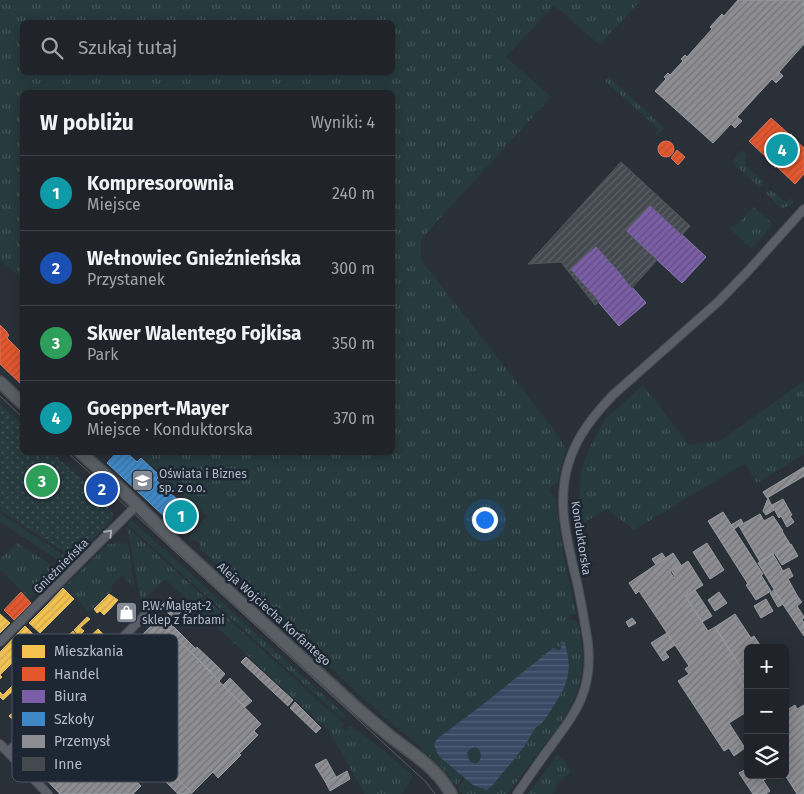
<!DOCTYPE html>
<html lang="pl">
<meta charset="utf-8">
<style>
body{margin:0;font-family:"Fira Sans",sans-serif;background:#2d3036;color:#f1f3f6}
.controls{position:absolute;right:15px;bottom:15px;display:grid;overflow:hidden;border-radius:8px;box-shadow:0 2px 12px #0003}
.controls button{width:45px;height:45px;display:grid;place-items:center;padding:0;border:0;border-bottom:1px solid #3d4147;background:#20242a;color:#f1f3f6;font:25px sans-serif}
.you{position:absolute;left:484px;top:519px;width:18px;height:18px;margin:-12px;border:4px solid #fff;border-radius:50%;background:#1a73e8;box-shadow:0 0 0 8px #1a73e833}
.badge{display:grid;place-items:center;width:32px;height:32px;border-radius:50%;background:#8bbbb9;color:#fff;font-size:16px;font-weight:700}
.pin{position:absolute;translate:-50% -50%;border:2px solid #fff;box-shadow:0 1px 5px #0006}
.list{margin:0;padding:0;list-style:none}
h2{display:flex;justify-content:space-between;align-items:center;height:65px;margin:0;padding:0 20px;font-size:21px}
h2 small{font-size:16px;font-weight:400;color:#a2a4a8}
.list li{display:grid;grid-template-columns:32px 1fr auto;gap:15px;align-items:center;box-sizing:border-box;height:75px;padding:0 20px;border-top:1px solid #3d4147}
.list b{display:block;font-size:19px;white-space:nowrap}
.list p{margin:0;font-size:16px;white-space:nowrap;color:#a2a4a8}
.list em{font-size:16px;font-style:normal;color:#a2a4a8}
.icon{flex:none;width:28px;height:28px;fill:none;stroke:currentColor;stroke-width:2;stroke-linecap:round;stroke-linejoin:round}
.map{position:relative;flex:none;width:804px;height:794px;overflow:hidden}
.search{position:absolute;background:#20242a;box-shadow:0 2px 12px #0003;left:20px;top:20px;width:375px;height:55px;display:flex;align-items:center;gap:12px;box-sizing:border-box;padding:0 18px;border-radius:8px;color:#a2a4a8;font-size:19px}
.panel{position:absolute;background:#20242a;box-shadow:0 2px 12px #0003;left:20px;top:90px;width:375px;height:365px;border-radius:8px}
.map>svg:first-child{display:block}
</style>
<div class="map">
<svg width="804" height="794" viewBox="0 0 804 794">
<defs>
<pattern id="grass-tufts" width="24" height="20" patternUnits="userSpaceOnUse" patternTransform="scale(1.25)"><rect width="24" height="20" fill="#273a3e"/><path d="M3 7l-1-3M5 7V3M7 7l1-3M15 17l-1-3M17 17v-4M19 17l1-3" fill="none" stroke="#445559"/></pattern>
<pattern id="park-dots" width="8" height="8" patternUnits="userSpaceOnUse" patternTransform="scale(1.25)"><rect width="8" height="8" fill="#273a3e"/><path d="M2 2h.1M6 6h.1" fill="none" stroke="#445559" stroke-width="1.8" stroke-linecap="round"/></pattern>
<pattern id="water-rules" width="6" height="5" patternUnits="userSpaceOnUse" patternTransform="scale(1.25)"><rect width="6" height="5" fill="#384963"/><path d="M0 2.5h6" fill="none" stroke="#526178"/></pattern>
<pattern id="homes-hatch" width="6" height="6" patternUnits="userSpaceOnUse" patternTransform="scale(1.25)"><rect width="6" height="6" fill="#f2c14e"/><path d="M-1 1l2-2M0 6l6-6M5 7l2-2" fill="none" stroke="#cca64a"/></pattern>
<pattern id="shops-hatch" width="6" height="6" patternUnits="userSpaceOnUse" patternTransform="scale(1.25)"><rect width="6" height="6" fill="#e4572e"/><path d="M-1 1l2-2M0 6l6-6M5 7l2-2" fill="none" stroke="#b84f32"/></pattern>
<pattern id="offices-hatch" width="6" height="6" patternUnits="userSpaceOnUse" patternTransform="scale(1.25)"><rect width="6" height="6" fill="#7b5ea7"/><path d="M-1 1l2-2M0 6l6-6M5 7l2-2" fill="none" stroke="#5f4f7c"/></pattern>
<pattern id="schools-hatch" width="6" height="6" patternUnits="userSpaceOnUse" patternTransform="scale(1.25)"><rect width="6" height="6" fill="#3f88c5"/><path d="M-1 1l2-2M0 6l6-6M5 7l2-2" fill="none" stroke="#3c709c"/></pattern>
<pattern id="industry-hatch" width="6" height="6" patternUnits="userSpaceOnUse" patternTransform="scale(1.25)"><rect width="6" height="6" fill="#8d8d92"/><path d="M-1 1l2-2M0 6l6-6M5 7l2-2" fill="none" stroke="#737478"/></pattern>
<pattern id="building-hatch" width="6" height="6" patternUnits="userSpaceOnUse" patternTransform="scale(1.25)"><rect width="6" height="6" fill="#444950"/><path d="M-1 1l2-2M0 6l6-6M5 7l2-2" fill="none" stroke="#5d6168"/></pattern>
</defs>
<rect width="100%" height="100%" fill="#2a3038"/>
<g fill="url(#grass-tufts)" fill-rule="evenodd">
<path d="M0,0h641l-41,45 -46,-40 -48,52 45,40 -130,142v21l134,171 11,18 -6,20 -3,14 -6,3 -1,7 6,5c2,39 12,77 20,115l-2,2 -4,-1 -2,4 10,4c4,19 6,39 2,58 -5,27 -24,50 -40,71 -11,14 -22,29 -33,43h-45l-4,-6 7,-10 8,7 13,5 6,-4 32,-39 12,-20c8,-3 11,-10 15,-17 11,-14 20,-32 18,-51 -1,-6 -5,-12 -7,-18l-1,4v4l-3,1 -5,-2 -67,54 -49,37 -2,9c6,12 18,19 28,28l-6,10 -17,-20 -19,-17 1,-2 -29,-22 -194,-177 1,-4 -4,-4 -4,1 -4,-3 20,-22 -7,-5 -4,4 -17,-15 4,-5 -45,-42 253,-1v-360h-370v187l-22,-20zM22,22h370v50h-370z"/>
<path d="M609,77l55,51 -6,6 -4,1 5,-6 -54,-48z"/>
<path d="M742,150l5,5 -2,4 1,7 17,15v4l-4,2 -27,-25z"/>
<path d="M771,190l13,11h4l3,-3 3,3 -5,5 -6,2 -3,-1 -13,-13 -1,-2z"/>
<path d="M754,207l18,16 -2,5 -18,21 -23,-21 9,-4z"/>
<path d="M804,381v73l-47,29 -12,-20 -111,67 -27,-21 -26,15 -2,-29 3,-28 10,-25 14,-23 37,-34 46,60 31,-4z"/>
<path d="M0,513l66,44v8l-66,-43z"/>
<path d="M132,520l199,182 15,14 -2,2 -4,-1 -199,-180 -13,-13z"/>
<path d="M126,526l217,197 -1,5 5,2 2,-4 3,1 31,23 30,26 -11,18h-37l-36,-63 -164,-152 -24,23 -13,-70z"/>
<path d="M17,543l44,28 -30,29 -31,-30v-11z"/>
<path d="M128,543l6,44 -12,-12 -12,13 2,2 -23,22 -25,-25 44,-43z"/>
<path d="M206,559l190,175 -22,-17 -149,-136z"/>
<circle cx="474" cy="755" r="8"/>
<path d="M557,755l8,7 6,10c-8,6 -15,12 -18,22h-25z"/>
</g>
<path fill="url(#park-dots)" d="M0,404l22,20v28l31,1 51,48 10,14 -1,3 -39,40 -74,-48z"/>
<path fill="url(#water-rules)" fill-rule="evenodd" d="M562,641l2,1c11,30 2,46 -15,71 -4,6 -6,11 -13,14l-12,20 -32,39 -6,4 -13,-5 -32,-27 -4,-5 -3,-9 3,-5 49,-37 67,-54 5,2 3,-1zM475,747l4,2c7,14 -9,22 -12,4l3,-4z"/>
<g fill="url(#homes-hatch)" stroke="#dfc073">
<path d="M63,588l11,11 -17,17 -10,-11z"/>
<path d="M109,594l9,6 -8,9 -8,-8z"/>
<path d="M102,601l8,8 -3,3 -8,-8z"/>
<path d="M99,604l8,8 -3,3 -4,-4 -3,2 -3,-4z"/>
<path d="M47,605l10,11 -17,17 -11,-10z"/>
<path d="M0,614l10,9 -10,10z"/>
<path d="M87,617l3,2 -10,9 -2,-2z"/>
<path d="M25,626l11,11 -25,25 -10,-11z"/>
<path d="M78,626l6,5 -5,5 -5,-6z"/>
<path d="M98,629l10,10 -12,12 -10,-11z"/>
<path d="M73,631l4,5 -19,19 -5,-5z"/>
<path d="M0,651l12,12 -12,12 2,2 -2,2z"/>
<path d="M15,683l3,3 -15,14 -3,-3v-5l3,3z"/>
<path d="M17,709l10,9 -8,8 -10,-10z"/>
</g>
<g fill="url(#shops-hatch)" stroke="#d6755c">
<path d="M771,118l19,17 2,-1 -2,1 14,13v26l-9,10 -19,-18 -1,2 1,-2 -7,-7 -2,1 1,-1 -19,-18z"/>
<circle cx="666" cy="149" r="8"/>
<path d="M677,150l8,7 -7,8 -7,-7z"/>
<path d="M0,325l7,7v1l2,2 -2,3 15,15v32l-22,-21z"/>
<path d="M180,500l17,15 -15,17 -17,-15z"/>
<path d="M21,592l10,11 -17,17 -10,-10z"/>
<path d="M125,605l10,9 -10,9 -9,-10z"/>
</g>
<g fill="url(#offices-hatch)" stroke="#8c7ab1">
<path d="M650,205l56,52 -24,26 -56,-52z"/>
<path d="M596,246l50,57 -27,23 -49,-57z"/>
</g>
<path fill="url(#schools-hatch)" stroke="#6298c6" d="M117,452h9l11,10 4,-4 19,18 -4,4 23,21 -14,16 -58,-54z"/>
<g fill="url(#industry-hatch)" stroke="#999ba2">
<path d="M738,0h66v44l-25,28 4,4 -7,7 -4,-4 -35,38 5,4 -7,7 -4,-4 -18,19 -58,-52 11,-12 -2,-2 4,-4 2,2 13,-14 -2,-2 4,-4 2,2 25,-28 -2,-2 12,-13 2,2z"/>
<path d="M804,467v9l-37,22 -4,-6z"/>
<path d="M768,498l6,12 -8,5 -3,-4z"/>
<path d="M783,499l9,16 -2,1 4,6 -7,5 -6,-11 -2,2 -7,-13z"/>
<path d="M723,512l40,62 -2,1 10,16 -15,9 -10,-15 2,-1 -40,-63z"/>
<path d="M760,514l4,7 9,-5 10,15h-1l8,13 -30,18 -21,-36z"/>
<path d="M741,519l2,4 -9,6 -3,-4z"/>
<path d="M707,543l17,27 -14,9 -17,-27z"/>
<path d="M791,544l7,12 -16,9 -7,-11z"/>
<path d="M662,553l4,6 -10,6 -4,-6z"/>
<path d="M673,553l8,12 -11,7 4,6 1,-1 -3,-5 16,-11 15,24 -18,11 23,35 7,-4 30,47 -6,5 9,13v19l-19,12 16,25 -11,8 -5,-8 -5,3 -46,-70 11,-7 -4,-5 4,-3 -50,-75 -3,3 -7,-11z"/>
<path d="M773,554l10,17 6,-3 4,8 -5,3 10,18 -14,9 -26,-43z"/>
<path d="M695,590l17,26 -10,6 -16,-26z"/>
<path d="M774,590l9,14 -5,3 -8,-14z"/>
<path d="M719,592l8,11 -12,8 -7,-11z"/>
<path d="M170,597l13,13 -9,9 -13,-13z"/>
<path d="M798,597l4,5 -5,4 7,11 -2,3 2,2v14l-20,-30z"/>
<path d="M766,599l7,12 -12,7 -7,-12z"/>
<path d="M735,614l16,24 3,-2 8,12h-14l-1,29 -32,-50z"/>
<path d="M632,618l4,5 -7,4 -3,-5z"/>
<path d="M158,619l103,105 -69,69 -104,-103z"/>
<path d="M168,621l11,11 -5,4 -10,-11z"/>
<path d="M179,632l16,16 -4,4 -17,-16z"/>
<path d="M667,633l8,12 -10,7 4,5 -6,4 -12,-18z"/>
<path d="M197,647l19,18 -6,6 -19,-19z"/>
<path d="M246,657l47,43 -5,6 -47,-44z"/>
<path d="M216,665l9,9 -6,7 -9,-10z"/>
<path d="M745,674l3,4v14l-9,-13z"/>
<path d="M230,678l22,23 -7,6 -22,-22z"/>
<path d="M88,690l104,103 -14,1 -4,-4 -93,-94z"/>
<path d="M295,702l26,26 -5,5 -26,-25z"/>
<path d="M795,705l2,4 7,-4v89h-7l-12,-19v-58l5,-3 -3,-4z"/>
<path d="M73,715l68,71 -8,8h-73l-33,-34z"/>
<path d="M254,731l4,4 -18,18 -4,-3z"/>
<path d="M236,750l5,5 -23,23 -5,-6z"/>
<path d="M326,759l10,18 -10,6 -11,-18z"/>
<path d="M748,768v7h12l1,2 3,-1 2,3 -3,1 7,11 -4,3h-13l-14,-21z"/>
<path d="M347,771l3,8 -20,12 -4,-8z"/>
</g>
<g fill="url(#building-hatch)" stroke="#52575f">
<path d="M621,162l69,64 -8,9 -32,-30 -24,26 21,20 -28,21 -23,-26 -26,23 29,33 -4,3 -34,-43 -33,2z"/>
<path d="M647,251l10,9 -25,28 -13,-16z"/>
</g>
<g fill="none" stroke-linecap="round" stroke-linejoin="round">
<defs>
<g id="street">
<path d="M0,642l137,-137"/>
<path d="M0,744l48,50"/>
<path d="M8,752l138,-138"/>
<path d="M517,794c11,-16 22,-32 34,-48 26,-35 42,-57 37,-103 -3,-18 -6,-37 -10,-56 -9,-41 -23,-83 -9,-125 8,-26 25,-47 44,-67l106,-94 30,-31 55,-61"/>
</g>
<g id="secondary">
<path d="M0,382l22,21"/>
<path d="M80,452l44,40 55,54 181,165c10,8 20,17 30,25 23,18 47,32 61,58"/>
</g>
</defs>
<use href="#street" stroke="#484c53" stroke-width="10"/>
<use href="#secondary" stroke="#484c53" stroke-width="14"/>
<use href="#street" stroke="#5a5e66" stroke-width="8"/>
<use href="#secondary" stroke="#595d64" stroke-width="11"/>
<g stroke="#595d64" stroke-width="1">
<path d="M0,396l22,21"/>
<path d="M67,452l347,319 12,11 9,12"/>
</g>
</g>
<defs><path id="oneway-chevron" d="M-2-3.5L2.5 0L-2 3.5" fill="none" stroke-width="1.6" stroke-linecap="round" stroke-linejoin="round" transform="scale(1.25)"/></defs>
<use stroke="#a2a9b5" href="#oneway-chevron" transform="translate(109 533) rotate(-45)"/>
<defs>
<symbol id="university-square" viewBox="-11 -11 22 22"><rect x="-9" y="-9" width="18" height="18" rx="4" fill="#848b96" stroke="#1d2633"/><path d="M0-5L7-2L0 1L-7-2ZM-4 1L0 2.5L4 1V4Q0 6-4 4Z" fill="#fff"/></symbol>
<symbol id="shop-square" viewBox="-11 -11 22 22"><rect x="-9" y="-9" width="18" height="18" rx="4" fill="#848b96" stroke="#1d2633"/><path d="M-5-2.5h2.3a2.7 3.5 0 0 1 5.4 0H5L5.5 6h-11ZM-1.5-2.5h3a1.5 2.3 0 0 0-3 0Z" fill="#fff"/></symbol>
</defs>
<g fill-rule="evenodd">
<use href="#university-square" x="130" y="468" width="25" height="25"/>
<use href="#shop-square" x="114" y="600" width="25" height="25"/>
</g>
<g text-anchor="middle" stroke-width="5" stroke-linejoin="round" paint-order="stroke">
<g font-size="12" fill="#b4bcc9" stroke="#1d2633" text-anchor="start">
<text x="159" y="478">Oświata i Biznes<tspan x="159" dy="14">sp. z o.o.</tspan></text>
<text x="142" y="610">P.W. Malgat-2<tspan x="142" dy="14">sklep z farbami</tspan></text>
</g>
<g font-size="12" fill="#b4bcc9" stroke="#1d2633">
<text transform="translate(581 538) rotate(81)" y="4">Konduktorska</text>
<text transform="translate(61 566) rotate(-45)" y="4">Gnieźnieńska</text>
<text transform="translate(274 614) rotate(42)" y="4">Aleja Wojciecha Korfantego</text>
</g>
</g>
<rect x="12" y="634" width="166" height="148" rx="8" fill="#1d2633" stroke="#4a5360" stroke-width="1"/>
<rect x="22" y="645" width="23" height="13" fill="#f2c14e"/>
<rect x="22" y="667" width="23" height="14" fill="#e4572e"/>
<rect x="22" y="690" width="23" height="13" fill="#7b5ea7"/>
<rect x="22" y="712" width="23" height="14" fill="#3f88c5"/>
<rect x="22" y="735" width="23" height="13" fill="#8d8d92"/>
<rect x="22" y="757" width="23" height="14" fill="#444950"/>
<g font-size="14" fill="#b4bcc9">
<text x="54" y="656">Mieszkania</text>
<text x="54" y="679">Handel</text>
<text x="54" y="701">Biura</text>
<text x="54" y="724">Szkoły</text>
<text x="54" y="746">Przemysł</text>
<text x="54" y="769">Inne</text>
</g>
</svg>
<div class="controls">
<button>+</button>
<button>−</button>
<button><svg class="icon" aria-label="layers" viewBox="0 0 24 24"><path d="M12 4l9 5-9 5-9-5zM3 14l9 5 9-5"/></svg></button>
</div>
<div class="you"></div>
<div class="pin badge" style="left:181px;top:516px;background:#0f9aa8">1</div>
<div class="pin badge" style="left:102px;top:489px;background:#1a4fb4">2</div>
<div class="pin badge" style="left:42px;top:481px;background:#2e9e5b">3</div>
<div class="pin badge" style="left:782px;top:150px;background:#0f9aa8">4</div>
<div class="search"><svg class="icon" aria-label="search" viewBox="0 0 24 24"><circle cx="10" cy="10" r="6"/><path d="M15 15l6 6"/></svg>Szukaj tutaj</div>
<section class="panel">
<h2>W pobliżu<small>Wyniki: 4</small></h2>
<ul class="list">
<li><span class="badge" style="background:#0f9aa8">1</span><div><b>Kompresorownia</b><p>Miejsce</p></div><em>240 m</em></li>
<li><span class="badge" style="background:#1a4fb4">2</span><div><b>Wełnowiec Gnieźnieńska</b><p>Przystanek</p></div><em>300 m</em></li>
<li><span class="badge" style="background:#2e9e5b">3</span><div><b>Skwer Walentego Fojkisa</b><p>Park</p></div><em>350 m</em></li>
<li><span class="badge" style="background:#0f9aa8">4</span><div><b>Goeppert-Mayer</b><p>Miejsce · Konduktorska</p></div><em>370 m</em></li>
</ul>
</section>
</div>
